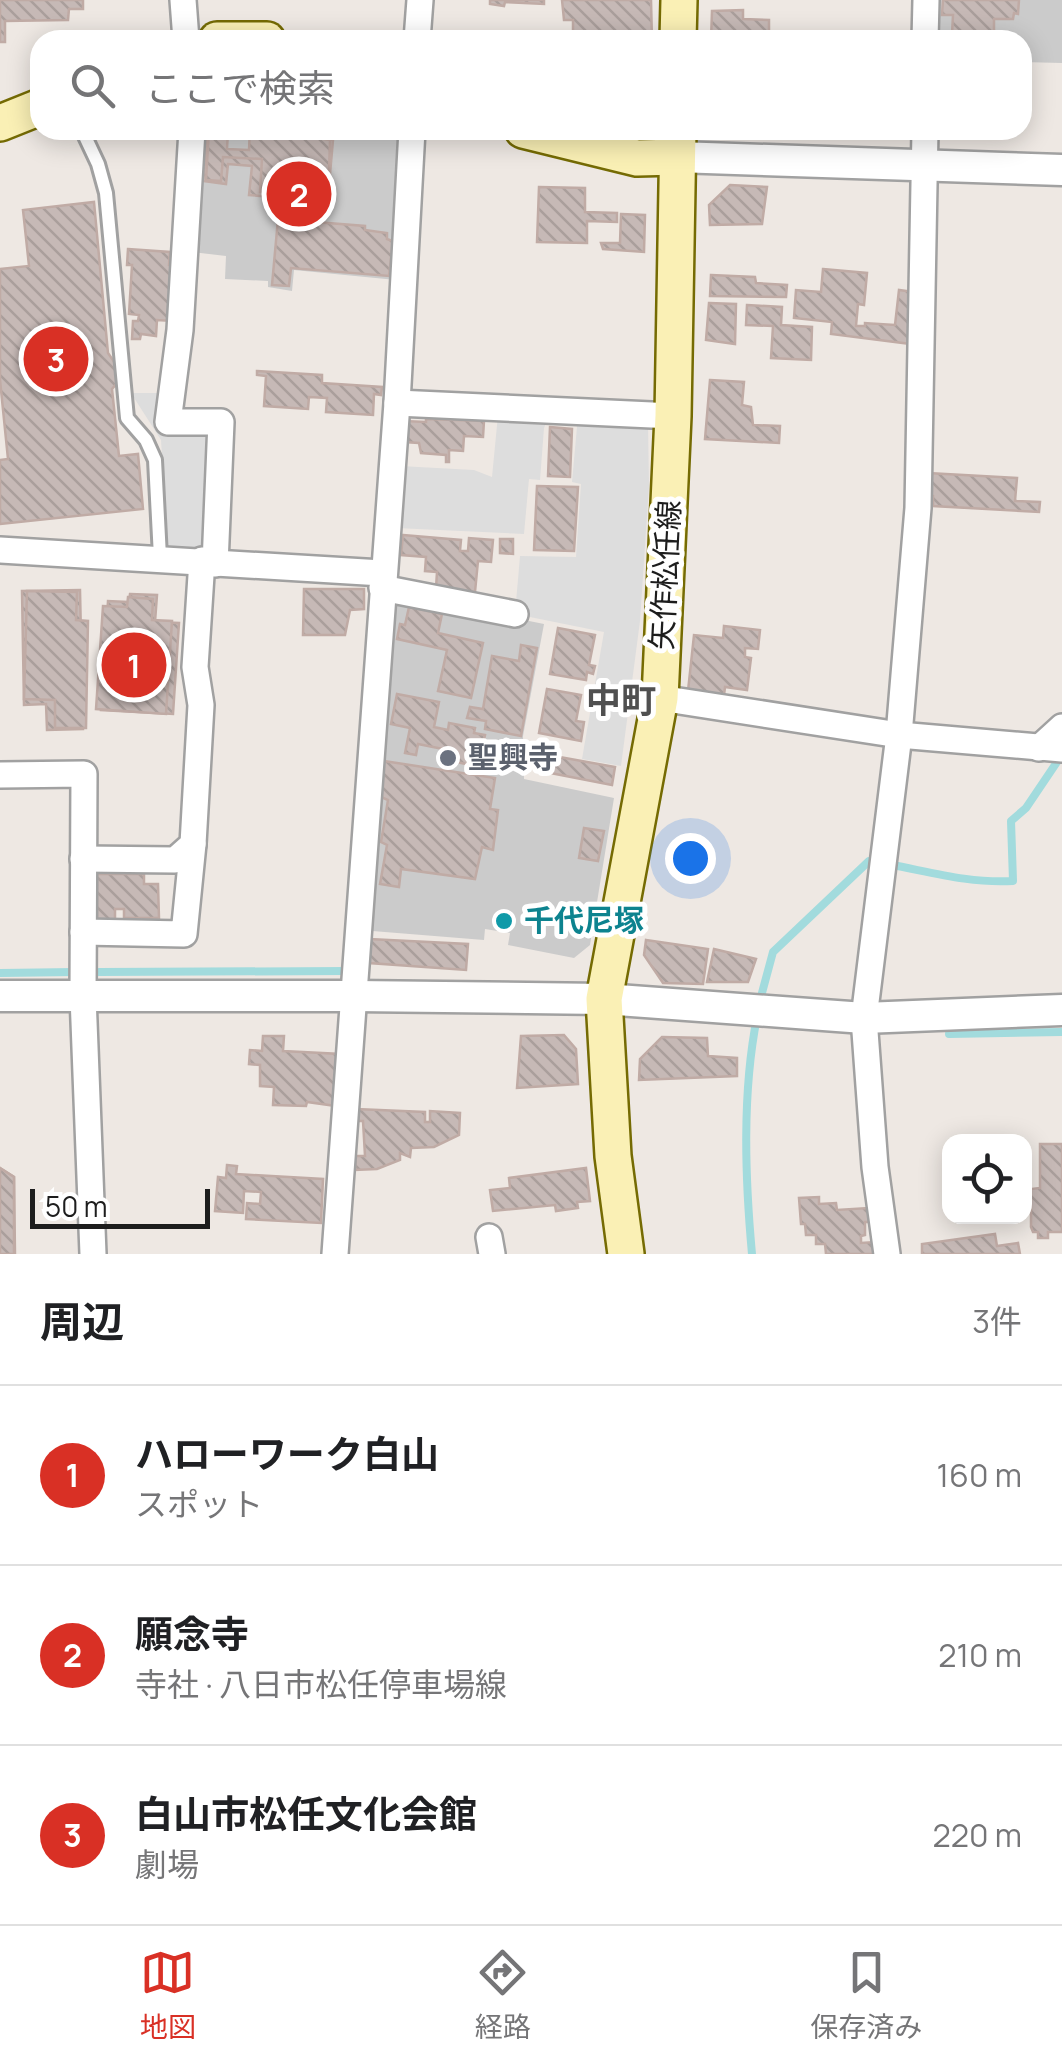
<!DOCTYPE html>
<html lang="ja">
<meta charset="utf-8">
<style>
body{margin:0;font-family:Manrope,"Noto Sans JP",sans-serif;background:#f6f6f6;color:#202124}
.controls{position:absolute;right:30px;bottom:30px;display:grid;overflow:hidden;border-radius:20px;box-shadow:0 5px 25px #0003}
.controls button{width:90px;height:90px;display:grid;place-items:center;padding:0;border:0;border-bottom:2px solid #e0e0e0;background:#fff;color:#202124;font:50px sans-serif}
.scale{position:absolute;left:30px;bottom:25px;width:180px;box-sizing:border-box;padding-left:10px;border:5px solid #1d1d1d;border-top:0;font-size:28px;line-height:35px;white-space:nowrap;color:#1d1d1d;-webkit-text-stroke:8px #fff;paint-order:stroke}
.you{position:absolute;left:690px;top:858px;width:35px;height:35px;margin:-25px;border:8px solid #fff;border-radius:50%;background:#1a73e8;box-shadow:0 0 0 15px #1a73e833}
.badge{display:grid;place-items:center;width:65px;height:65px;border-radius:50%;background:#d93025;color:#fff;font-size:32px;font-weight:700}
.pin{position:absolute;translate:-50% -50%;border:5px solid #fff;box-shadow:0 2px 10px #0006}
.list{margin:0;padding:0;list-style:none}
h2{display:flex;justify-content:space-between;align-items:center;height:130px;margin:0;padding:0 40px;font-size:42px}
h2 small{font-size:32px;font-weight:400;color:#757577}
.list li{display:grid;grid-template-columns:65px 1fr auto;gap:30px;align-items:center;box-sizing:border-box;height:180px;padding:0 40px;border-top:2px solid #e0e0e0}
.list b{display:block;font-size:38px;white-space:nowrap}
.list p{margin:0;font-size:32px;white-space:nowrap;color:#757577}
.list em{font-size:32px;font-style:normal;color:#757577}
.icon{flex:none;width:55px;height:55px;fill:none;stroke:currentColor;stroke-width:2;stroke-linecap:round;stroke-linejoin:round}
.map{position:relative;flex:none;width:1062px;height:1254px;overflow:hidden}
.search{position:absolute;background:#fff;box-shadow:0 5px 25px #0003;left:30px;right:30px;top:30px;height:110px;display:flex;align-items:center;gap:25px;box-sizing:border-box;padding:0 35px;border-radius:30px;color:#757577;font-size:38px}
.sheet{height:670px;background:#fff}
nav{display:flex;justify-content:space-around;align-items:center;box-sizing:border-box;height:140px;border-top:2px solid #e0e0e0;background:#fff;font-size:28px;color:#757577}
nav a{display:grid;justify-items:center;gap:5px}
nav .on{color:#d93025}
.map>svg:first-child{display:block}
</style>
<div class="map">
<svg width="1062" height="1254" viewBox="0 0 1062 1254">
<defs>
<pattern id="building-back-hatch" width="6" height="6" patternUnits="userSpaceOnUse" patternTransform="scale(2.5)"><rect width="6" height="6" fill="#c6b9b6"/><path d="M-1 5l2 2M0 0l6 6M5-1l2 2" fill="none" stroke="#aa9f9c"/></pattern>
</defs>
<rect width="100%" height="100%" fill="#eee8e3"/>
<g fill="#cbcbcb">
<path d="M936,0h126v63l-40,-1v-22h-87z"/>
<path d="M199,130h196l11,7 -10,143 -102,-10 -2,21 -24,-4v-6l-43,-2 1,-23 -34,-4z"/>
<path d="M385,592l159,32 -21,112 1,43 90,19 -24,147 -16,13 -66,-13 2,-12 -25,-4 -1,11 -124,-10z"/>
</g>
<g fill="#ddd">
<path d="M131,393h29l2,32 46,2 8,10 -6,105 -10,8 -32,-1 -7,-109z"/>
<path d="M498,415l51,2 -5,11 -4,52 -11,-1 -5,55 -128,-6 4,-62 74,4 18,7z"/>
<path d="M578,416l70,6 1,64 -9,135 -19,145 -39,-7 22,-127 -89,-18 5,-58 56,1 5,-73 -9,-2z"/>
</g>
<g fill="none" stroke-linecap="round" stroke-linejoin="round">
<g stroke="#a2dbdd" stroke-width="8">
<path d="M99,972l249,-1"/>
<path d="M0,973l75,-1"/>
<path d="M759,1004l14,-52 96,-91c49,7 94,23 144,20l-2,-60 15,-13 33,-49"/>
<path d="M949,1034l113,-2"/>
<path d="M752,1254c-7,-77 -10,-161 5,-237"/>
</g>
</g>
<g fill="url(#building-back-hatch)" stroke="#c0aba5" stroke-width="2.5">
<path d="M0,0h83v9h-14l-1,11 -63,1v21h-5z"/>
<path d="M490,0h54v4l-39,-2 -1,4 -14,-2z"/>
<path d="M562,0h89l1,40h-79v-20h-9z"/>
<path d="M943,0h76l-1,14 -4,-1 -1,6h-19v16l-42,-1 1,-19h-11z"/>
<path d="M743,10v9l26,1v20h-58l1,-29z"/>
<path d="M208,130h20l-2,21 23,2 2,-23h73l-1,9 10,1 -3,34 -7,-1 -2,24 -10,-1 -1,13 -27,-2 1,-9 -35,-3 3,-29 -24,-2 -2,20 -23,-3z"/>
<path d="M209,130h19l-1,19 22,1 1,-20h73v9l7,1 -1,31 -9,-1 -1,24h-9l-1,12 -18,-1 1,-12 -32,-1 2,-33 -39,-2 -2,24 -15,-1z"/>
<path d="M730,185l37,2 -5,37 -52,1 -1,-20z"/>
<path d="M539,187l46,1v24l32,1v9l-30,-1v22l-50,-1z"/>
<path d="M94,202l14,151 9,13 2,15 -7,8 7,67 19,-2 5,55 -143,15v-64l8,-1 -8,-79v-111l29,-3 -6,-56z"/>
<path d="M621,214l24,1 -1,37 -41,-3 -2,-6h19z"/>
<path d="M278,219l87,7v4l22,3v6l6,2 -4,35 -98,-8 -2,18 -17,-1z"/>
<path d="M128,249l42,3 -1,13 6,1 -6,29 5,1 -2,25 -15,-1 -1,16 -15,-2 -1,5h-8l1,-18h5l1,-6 -10,-1 3,-49h-5z"/>
<path d="M823,269l44,4 -3,32 -6,-1 -2,22h9v-3l30,2 4,-35 15,2 -3,52 -80,-10 1,-12 -38,-4 2,-28 25,2z"/>
<path d="M711,275l44,2 1,6 31,2 -1,12 -76,-1z"/>
<path d="M709,303l27,1 -1,40 -29,-4z"/>
<path d="M747,305l35,2 -1,18 31,2 -1,33 -40,-2 2,-32 -27,-1z"/>
<path d="M257,371l65,4v8l60,4 -1,8 -7,-1 -1,21 -47,-3 1,-14 -18,-1 -1,12 -44,-3 2,-30 -9,-1z"/>
<path d="M710,380l34,2 -2,23 9,2 2,18 27,1 -1,17 -74,-4z"/>
<path d="M426,419l58,2 -1,16 -19,-1 -1,15 -14,-1v12h-3v-7l-25,-2 -2,-10 -15,-1 1,-21 21,1z"/>
<path d="M550,427l22,2 -2,48 -22,-1z"/>
<path d="M928,473l89,5 -2,23 25,1 -1,10 -106,-6v-10l-6,-1z"/>
<path d="M537,486l41,1 -4,64 -40,-1z"/>
<path d="M403,535l58,5 -1,11h8l1,-13 24,2 -2,22 -13,-1 -3,31 -39,-4 1,-16 -12,-1 1,-14 -25,-2z"/>
<path d="M500,539h13v15l-13,-1z"/>
<path d="M304,589h60v20l-14,1 -5,25h-42z"/>
<path d="M80,590l3,139 -36,1 -1,-26 -22,1 -2,-114z"/>
<path d="M27,591l50,1 -1,28 12,1 -2,107h-31v-28l-31,-1z"/>
<path d="M130,594l27,1 -2,27 24,1 -6,91 -72,-4 7,-109 21,1z"/>
<path d="M128,597l25,2 -1,21 20,1 -6,93 -70,-5 7,-103 24,1z"/>
<path d="M409,607l33,7 -4,19 45,10 -12,55 -33,-7 9,-41 -50,-11 3,-15 5,1z"/>
<path d="M724,626l36,4 -2,19 -13,-1v9l6,1 -4,32 -22,-3 -1,8 -36,-4 6,-56 29,3z"/>
<path d="M558,628l37,7 -6,30 6,1 -2,8 -6,-2 -1,8 -36,-6z"/>
<path d="M521,645l16,3 -16,88 -36,-7 1,-8 -19,-3 3,-11 13,2 9,-53 27,5z"/>
<path d="M547,689l34,6 -5,26 8,1 -3,19 -42,-8z"/>
<path d="M397,694l42,8 -5,25 14,3 1,-7 26,5 -1,5 11,2 -5,23 -7,-1 -2,8 -30,-6 2,-10 -25,-5 -2,11 -11,-2 5,-25 -19,-4z"/>
<path d="M543,754l72,13 -3,18 -72,-14z"/>
<path d="M384,761l111,17 -5,31 8,1 -5,40 -11,-3 -7,32 -74,-10 -2,18 -19,-3 7,-39 -6,-3 7,-42 -7,-3z"/>
<path d="M584,828l20,3 -6,30 -19,-3z"/>
<path d="M97,874h47v10h14l1,34h-35v-9h-9v14h-18z"/>
<path d="M369,939l99,5 -2,26 -97,-7z"/>
<path d="M646,940l62,9 -5,35 -40,-1 -19,-28z"/>
<path d="M714,949l42,10 -8,23h-41z"/>
<path d="M564,1035l12,14 2,35 -61,4 4,-52z"/>
<path d="M263,1036h21l-1,15 58,3 -5,52 -29,-4 -1,4 -33,-1 1,-18 -14,-1v-21l-11,-1 1,-14 12,1z"/>
<path d="M662,1037l45,1 1,18 29,2v18l-98,4 1,-21z"/>
<path d="M356,1109l69,3v10h5v-11l30,2 -1,22 -25,12 -23,1 -1,9 -10,-4v7l-23,9 -22,1 1,-14h9l-2,-35h-6z"/>
<path d="M1040,1144h22v88h-14v6h-10v-6h-5l-2,-5v-38l9,-1z"/>
<path d="M227,1165l10,1 -1,8 87,5 -2,44 -75,-4 1,-16 13,1 1,-12 -17,-1 -1,22 -28,-2 3,-34 8,1z"/>
<path d="M0,1168l14,9 1,77h-15z"/>
<path d="M0,1168l14,9v77h-14z"/>
<path d="M586,1168l4,33 -13,1 1,6 -22,3 -1,-6 -62,6 -3,-21 20,-2 -1,-10z"/>
<path d="M819,1197v7l17,-1 1,7 31,-2 1,14h-4v13l-4,1v7l14,-1 1,12h-50l-1,-10h-9v-9h-10l-1,-11h-4l-2,-26z"/>
<path d="M995,1234l2,12 21,-3 2,11h-98v-10z"/>
</g>
<g fill="none" stroke-linecap="round" stroke-linejoin="round">
<defs>
<path id="service" d="M82,130l16,34 8,29 21,225 19,22 9,20 5,97"/>
<g id="minor">
<path d="M183,0l3,40"/>
<path d="M417,40l3,-40"/>
<path d="M925,40l1,-40"/>
<path d="M192,130l-12,200 -12,92h53l-6,142"/>
<path d="M397,403l276,13"/>
<path d="M0,550l382,23"/>
<path d="M382,588l133,26"/>
<path d="M660,698l239,37 163,14"/>
<path d="M1039,748l23,-21"/>
<path d="M0,775l84,-1 -1,222 10,258"/>
<path d="M83,859l92,1 18,-16 8,-139 -6,-38 7,-107"/>
<path d="M83,932l101,2 9,-90"/>
<path d="M489,1237l3,17"/>
<path d="M335,1254l62,-851 15,-273"/>
<path d="M887,1254l-12,-87 -11,-149 35,-283 19,-227 7,-378"/>
</g>
<g id="tertiary">
<path d="M677,157l385,13"/>
<path d="M0,996h355l249,3 260,19 198,-8"/>
</g>
<g id="secondary">
<path d="M217,40h50"/>
<path d="M678,40l1,-40"/>
<path d="M0,123l40,-16"/>
<path d="M523,130l114,28 40,-1"/>
<path d="M626,1254l-13,-98 -9,-157 56,-301 13,-282 5,-286"/>
</g>
</defs>
<use href="#service" stroke="#a1a1a1" stroke-width="18"/>
<use href="#minor" stroke="#a1a1a1" stroke-width="30"/>
<use href="#tertiary" stroke="#a1a1a1" stroke-width="35"/>
<use href="#secondary" stroke="#756b03" stroke-width="40"/>
<use href="#service" stroke="#fff" stroke-width="12"/>
<use href="#minor" stroke="#fff" stroke-width="25"/>
<use href="#tertiary" stroke="#fff" stroke-width="30"/>
<use href="#secondary" stroke="#faf0b5" stroke-width="35"/>
</g>
<circle fill="#6b7280" stroke="#fff" stroke-width="4" cx="448" cy="758" r="10"/>
<circle fill="#0f9aa8" stroke="#fff" stroke-width="4" cx="504" cy="921" r="10"/>
<g text-anchor="middle" stroke-width="10" stroke-linejoin="round" paint-order="stroke">
<g font-size="30" fill="#1d1d1d" stroke="#fff">
<text transform="translate(666 575) rotate(-87)" y="10">矢作松任線</text>
</g>
<g font-size="30" font-weight="bold" fill="#5b616d" stroke="#fff" text-anchor="start">
<text x="468" y="768">聖興寺</text>
</g>
<g font-size="30" font-weight="bold" fill="#0d838f" stroke="#fff" text-anchor="start">
<text x="524" y="931">千代尼塚</text>
</g>
<g font-size="35" font-weight="bold" fill="#505050" stroke="#fff">
<text x="621" y="713">中町</text>
</g>
</g>
</svg>
<div class="controls">
<button><svg class="icon" aria-label="locate" viewBox="0 0 24 24"><circle cx="12" cy="12" r="6"/><path d="M12 2v4M12 18v4M2 12h4M18 12h4"/></svg></button>
</div>
<div class="scale">50 m</div>
<div class="you"></div>
<div class="pin badge" style="left:134px;top:665px">1</div>
<div class="pin badge" style="left:299px;top:194px">2</div>
<div class="pin badge" style="left:56px;top:359px">3</div>
<div class="search"><svg class="icon" aria-label="search" viewBox="0 0 24 24"><circle cx="10" cy="10" r="6"/><path d="M15 15l6 6"/></svg>ここで検索</div>
</div>
<section class="sheet">
<h2>周辺<small>3件</small></h2>
<ul class="list">
<li><span class="badge">1</span><div><b>ハローワーク白山</b><p>スポット</p></div><em>160 m</em></li>
<li><span class="badge">2</span><div><b>願念寺</b><p>寺社 · 八日市松任停車場線</p></div><em>210 m</em></li>
<li><span class="badge">3</span><div><b>白山市松任文化会館</b><p>劇場</p></div><em>220 m</em></li>
</ul>
</section>
<nav>
<a class="on"><svg class="icon" aria-label="map" viewBox="0 0 24 24"><path d="M3 6l6-2 6 2 6-2v14l-6 2-6-2-6 2zM9 4v14M15 6v14"/></svg>地図</a>
<a><svg class="icon" aria-label="directions" viewBox="0 0 24 24"><path d="M12 3l9 9-9 9-9-9zM9 14v-3h6M13 9l2 2-2 2"/></svg>経路</a>
<a><svg class="icon" aria-label="saved" viewBox="0 0 24 24"><path d="M7 4h10v16l-5-4-5 4z"/></svg>保存済み</a>
</nav>
